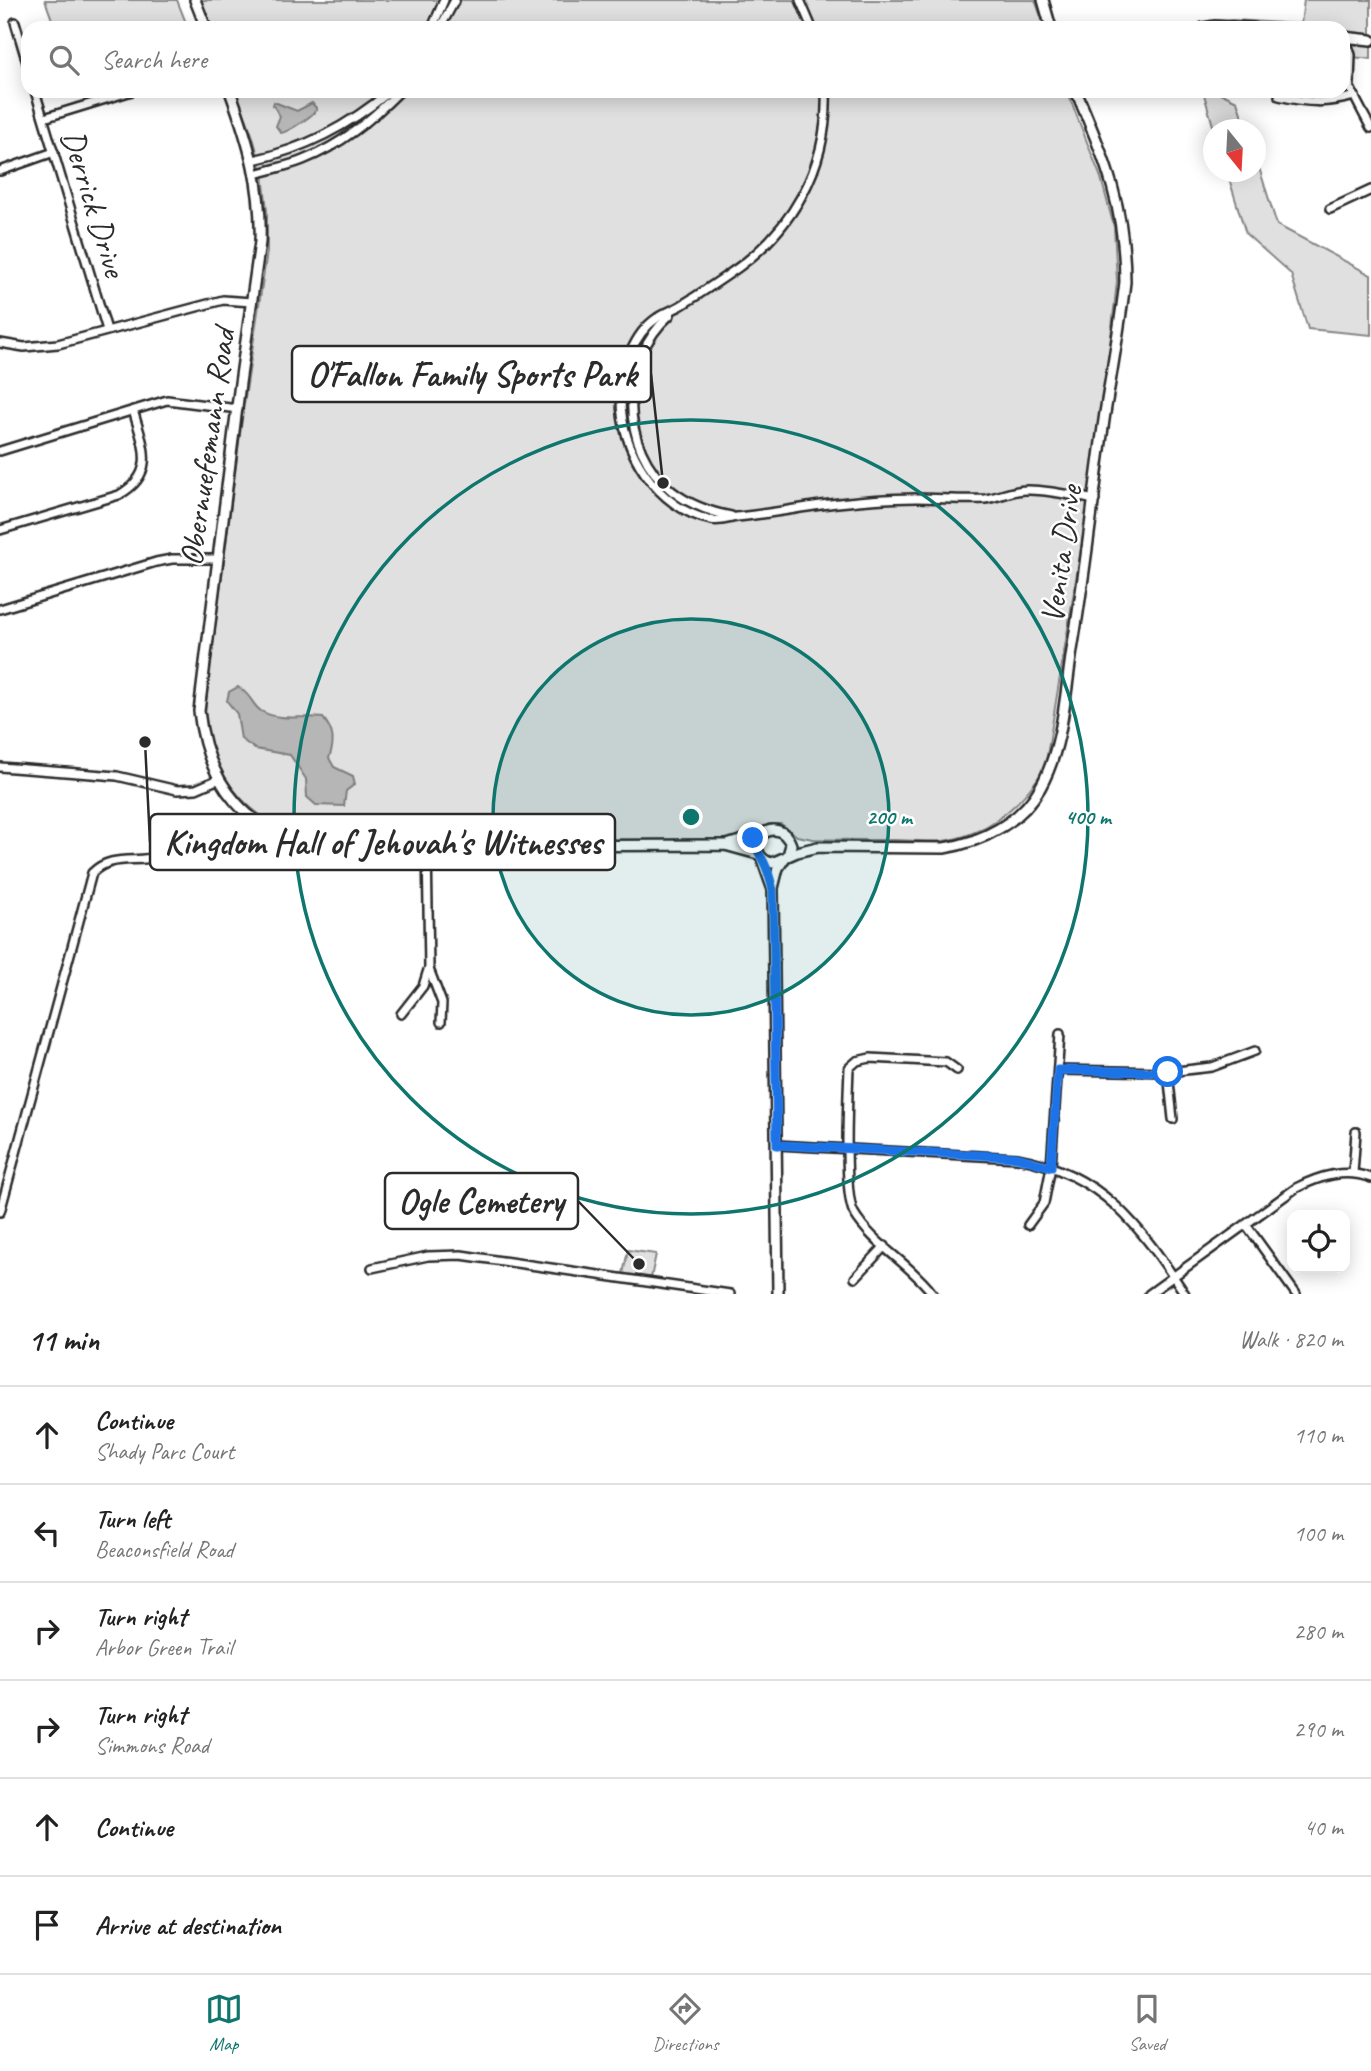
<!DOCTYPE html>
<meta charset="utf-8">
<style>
body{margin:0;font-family:Caveat,sans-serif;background:#f2f2f2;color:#222}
.controls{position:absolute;right:21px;bottom:21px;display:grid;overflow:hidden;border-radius:14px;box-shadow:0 4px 18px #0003}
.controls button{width:63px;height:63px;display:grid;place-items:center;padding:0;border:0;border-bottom:2px solid #e0e0e0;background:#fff;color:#222;font:35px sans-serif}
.compass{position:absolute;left:1203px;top:119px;width:63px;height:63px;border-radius:50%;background:#fff;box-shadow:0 4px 18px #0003;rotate:162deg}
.stop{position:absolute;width:21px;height:21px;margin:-16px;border:5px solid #1a73e8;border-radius:50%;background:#fff}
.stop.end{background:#1a73e8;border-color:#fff;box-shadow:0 2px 7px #0008}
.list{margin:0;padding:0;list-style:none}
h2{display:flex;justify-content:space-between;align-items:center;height:91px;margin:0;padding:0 28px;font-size:30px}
h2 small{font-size:23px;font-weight:400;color:#767676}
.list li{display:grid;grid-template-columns:46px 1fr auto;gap:21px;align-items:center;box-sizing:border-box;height:98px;padding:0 28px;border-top:2px solid #e0e0e0}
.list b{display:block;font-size:26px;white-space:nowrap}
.list p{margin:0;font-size:23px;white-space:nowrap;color:#767676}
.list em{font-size:23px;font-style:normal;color:#767676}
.icon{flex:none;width:38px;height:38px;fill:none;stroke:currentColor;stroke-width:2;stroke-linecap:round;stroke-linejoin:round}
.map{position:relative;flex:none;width:1371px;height:1294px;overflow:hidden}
.search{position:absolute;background:#fff;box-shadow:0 4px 18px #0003;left:21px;right:21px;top:21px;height:77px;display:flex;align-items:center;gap:18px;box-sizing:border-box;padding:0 24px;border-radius:21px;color:#767676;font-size:26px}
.sheet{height:679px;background:#fff}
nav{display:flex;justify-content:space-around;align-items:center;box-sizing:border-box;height:98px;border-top:2px solid #e0e0e0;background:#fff;font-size:19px;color:#767676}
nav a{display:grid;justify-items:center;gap:4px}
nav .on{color:#0f766e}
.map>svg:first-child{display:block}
</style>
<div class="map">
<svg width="1371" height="1294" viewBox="0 0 1371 1294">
<rect width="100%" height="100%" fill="#fff"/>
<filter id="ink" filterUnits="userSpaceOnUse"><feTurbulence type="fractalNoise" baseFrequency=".0143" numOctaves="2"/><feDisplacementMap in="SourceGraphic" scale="14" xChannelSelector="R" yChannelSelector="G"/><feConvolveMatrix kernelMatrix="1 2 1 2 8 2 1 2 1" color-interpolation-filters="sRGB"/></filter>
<g filter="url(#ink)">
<g fill="#e0e0e0" stroke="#868686" stroke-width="2">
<path d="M45,0h132l11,28h-133z"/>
<path d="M200,0h835l10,28h-833z"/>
<path d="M1304,0h67v59l-28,-3v-28h-152l41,-8 69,4z"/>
<path d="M236,91h831l34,87 13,49 3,54 -15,140 -57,347c-24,37 -56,67 -102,73 -16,1 -33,-1 -49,-1 -27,0 -54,0 -81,-1l-16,-3 -16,-12h-11l-19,12 -16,3 -407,2c-72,-10 -120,-61 -123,-134l38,-296 24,-159v-42l-4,-36 -10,-37z"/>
<path d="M1203,91h13l21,10 9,28h-32z"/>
<path d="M1256,158l21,67 94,50v60l-63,-6 -17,-55 -45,-40 -19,-62h29z"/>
<path d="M628,1250l28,4 -5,24 -28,-4z"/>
</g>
<g fill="#b6b6b6" stroke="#7e7e7e" stroke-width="2">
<path d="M274,102l23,9 15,-8 5,6c-4,7 -29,23 -36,24l-5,-7 4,-10 -7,-11z"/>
<path d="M238,687c14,8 13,17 23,24 19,11 41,4 62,7 11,13 12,24 6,40l5,9 19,9 2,8 -9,7 -2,15 -28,-1 -9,-8 -1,-18 -16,-24 -35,-6 -14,-10 -4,-25 -10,-13 2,-9z"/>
</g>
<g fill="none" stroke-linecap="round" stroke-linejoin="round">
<defs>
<g id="minor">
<path d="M800,0l12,28"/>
<path d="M15,22l13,44"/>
<path d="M432,28l12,-28"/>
<path d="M440,28l15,-28"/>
<path d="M1343,56l5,-10 3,9 -1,28"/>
<path d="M1343,69c2,12 21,46 28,59"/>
<path d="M35,91l72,239"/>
<path d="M826,91c3,76 -35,142 -97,183 -16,11 -32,22 -49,32 -7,4 -16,7 -23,12 -24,16 -36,52 -36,79 -1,54 36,111 90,123 10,2 18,-2 26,-3 29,-3 56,-8 84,-12 32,-4 63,-7 95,-7 23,0 46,2 69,1 14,-2 28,-9 41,-9 20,-1 49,6 69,10"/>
<path d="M1279,96c29,7 47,8 76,0"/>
<path d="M44,118l88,-27"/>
<path d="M253,160c52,-11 97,-35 137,-69"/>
<path d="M0,171l54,-19"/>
<path d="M256,174c16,-5 32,-8 47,-14 38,-15 68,-40 97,-69"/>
<path d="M1330,209l41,-19"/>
<path d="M670,315c-51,45 -52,133 2,176 18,14 38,21 59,25"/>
<path d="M0,343l24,4 34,-3 165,-44 29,2"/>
<path d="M0,451l167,-51 71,9"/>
<path d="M0,530l119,-35c39,-22 24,-50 14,-85"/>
<path d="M0,609l156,-47 16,-3h46"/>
<path d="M0,767l117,9 60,14 19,-1 23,-10"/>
<path d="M427,847l2,122 13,34 -1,19"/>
<path d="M401,1014l22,-28 5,-16"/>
<path d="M1058,1070l110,2 44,-5 43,-16"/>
<path d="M1168,1072l5,47"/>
<path d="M777,1145l240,13c85,15 123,68 168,136"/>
<path d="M1353,1173l3,-41"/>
<path d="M0,1212l92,-339c18,-19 43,-10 66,-16 10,-3 19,-13 29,-13 34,2 55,15 79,-16"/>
<path d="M1028,1225l16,-22 7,-36 9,-133"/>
<path d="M1247,1226l49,68"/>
<path d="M372,1268l56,-12 33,-1 269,39"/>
<path d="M855,1278l30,-32"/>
<path d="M933,1294c-22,-30 -60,-49 -79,-81 -11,-19 -6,-118 -5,-145l8,-7 13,-3 76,4 11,8"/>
<path d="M1149,1294l147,-106c24,-12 49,-20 75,-10"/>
</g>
<g id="tertiary">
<path d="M195,0l11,28"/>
<path d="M1043,0l8,28"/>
<path d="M1203,28l12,-2 39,2"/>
<path d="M1343,37l28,3"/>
<path d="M230,91c19,52 32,96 30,151l-20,141 -41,328c8,73 48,123 121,136l405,-2 33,9"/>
<path d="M727,845l33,-10"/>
<path d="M788,855l3,-10c-6,-17 -22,-20 -33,-6 -3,12 2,21 14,24l25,-11 21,-5 126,1c38,-6 77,-26 96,-60 24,-42 25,-97 33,-144 13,-77 21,-154 32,-231 7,-44 15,-87 20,-131 0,-77 -20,-122 -49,-191"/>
<path d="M762,859l11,31 5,404"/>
<path d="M773,888l5,-20 6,-9"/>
</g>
</defs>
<use href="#minor" stroke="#2b2b2b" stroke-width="12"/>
<use href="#tertiary" stroke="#2b2b2b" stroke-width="14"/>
<use href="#minor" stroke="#fff" stroke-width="7"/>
<use href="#tertiary" stroke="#fff" stroke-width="9"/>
</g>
</g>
<g fill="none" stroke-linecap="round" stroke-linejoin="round" filter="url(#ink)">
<path stroke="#1a73e8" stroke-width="9" d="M753,838l8,-4c-10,13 0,20 5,33 3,7 5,15 7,23l4,255 240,12 34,10 7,-97 110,2"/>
</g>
<circle cx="691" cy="817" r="198" fill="#0f766e" fill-opacity=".12"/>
<g fill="none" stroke="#0f766e" stroke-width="3.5">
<circle cx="691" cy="817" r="198"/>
<circle cx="691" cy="817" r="397"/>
</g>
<g text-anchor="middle" stroke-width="5" stroke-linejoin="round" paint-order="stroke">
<g font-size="33" fill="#2b2b2b" stroke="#fff">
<text transform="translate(95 203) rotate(73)" y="12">Derrick Drive</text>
<text transform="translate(206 447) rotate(-82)" y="12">Obernuefemann Road</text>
<text transform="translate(1060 554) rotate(-82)" y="12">Venita Drive</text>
</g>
</g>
<circle cx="691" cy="817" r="10" fill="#0f766e" stroke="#fff" stroke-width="3.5"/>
<g font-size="21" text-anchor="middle" font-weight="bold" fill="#0f766e" stroke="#fff" stroke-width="5" stroke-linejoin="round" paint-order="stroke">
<text x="889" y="824">200 m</text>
<text x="1088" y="824">400 m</text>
</g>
<path fill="none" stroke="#2b2b2b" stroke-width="2.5" d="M663 483L651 374M145 742L150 842M639 1264L578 1201"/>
<g fill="#2b2b2b" stroke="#fff" stroke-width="2.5">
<circle cx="663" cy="483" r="7"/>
<circle cx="145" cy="742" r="7"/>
<circle cx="639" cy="1264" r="7"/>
</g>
<g fill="#fff" stroke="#2b2b2b" stroke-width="2.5">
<rect x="292" y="346" width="359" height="56" rx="7"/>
<rect x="150" y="814" width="465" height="56" rx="7"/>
<rect x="385" y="1173" width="193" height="56" rx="7"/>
</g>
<g font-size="35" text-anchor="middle" font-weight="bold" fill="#2b2b2b">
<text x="472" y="386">O'Fallon Family Sports Park</text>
<text x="383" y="854">Kingdom Hall of Jehovah's Witnesses</text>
<text x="481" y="1213">Ogle Cemetery</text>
</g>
</svg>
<div class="controls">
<button><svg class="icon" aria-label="locate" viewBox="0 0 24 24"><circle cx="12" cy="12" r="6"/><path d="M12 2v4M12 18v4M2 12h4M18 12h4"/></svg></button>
</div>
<svg class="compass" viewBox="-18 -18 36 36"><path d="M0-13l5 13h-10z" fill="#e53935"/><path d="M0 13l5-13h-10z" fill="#767676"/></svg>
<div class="stop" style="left:1168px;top:1072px"></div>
<div class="stop end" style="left:753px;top:838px"></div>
<div class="search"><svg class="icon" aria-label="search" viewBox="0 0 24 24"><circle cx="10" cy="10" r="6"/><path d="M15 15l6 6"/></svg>Search here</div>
</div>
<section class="sheet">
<h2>11 min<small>Walk · 820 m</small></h2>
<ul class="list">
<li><svg class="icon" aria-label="ahead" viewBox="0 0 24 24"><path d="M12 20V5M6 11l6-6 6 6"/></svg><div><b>Continue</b><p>Shady Parc Court</p></div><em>110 m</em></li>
<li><svg class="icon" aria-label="left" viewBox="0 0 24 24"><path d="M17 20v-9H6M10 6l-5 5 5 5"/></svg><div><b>Turn left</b><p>Beaconsfield Road</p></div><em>100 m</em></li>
<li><svg class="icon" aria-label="right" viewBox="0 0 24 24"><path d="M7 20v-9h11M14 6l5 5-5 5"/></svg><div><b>Turn right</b><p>Arbor Green Trail</p></div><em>280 m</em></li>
<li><svg class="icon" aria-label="right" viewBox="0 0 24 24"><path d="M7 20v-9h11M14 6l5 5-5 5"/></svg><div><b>Turn right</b><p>Simmons Road</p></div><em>290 m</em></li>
<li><svg class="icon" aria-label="ahead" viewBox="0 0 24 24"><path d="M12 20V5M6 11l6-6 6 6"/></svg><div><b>Continue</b></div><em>40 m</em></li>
<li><svg class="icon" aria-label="arrive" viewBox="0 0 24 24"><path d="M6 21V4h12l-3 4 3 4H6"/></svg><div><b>Arrive at destination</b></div></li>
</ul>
</section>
<nav>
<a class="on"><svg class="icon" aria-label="map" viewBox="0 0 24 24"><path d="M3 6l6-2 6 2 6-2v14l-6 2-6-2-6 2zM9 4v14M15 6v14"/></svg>Map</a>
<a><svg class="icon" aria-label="directions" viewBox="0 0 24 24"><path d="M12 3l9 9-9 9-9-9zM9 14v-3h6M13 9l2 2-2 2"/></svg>Directions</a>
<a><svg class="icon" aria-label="saved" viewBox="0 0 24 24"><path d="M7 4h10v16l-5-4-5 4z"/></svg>Saved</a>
</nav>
